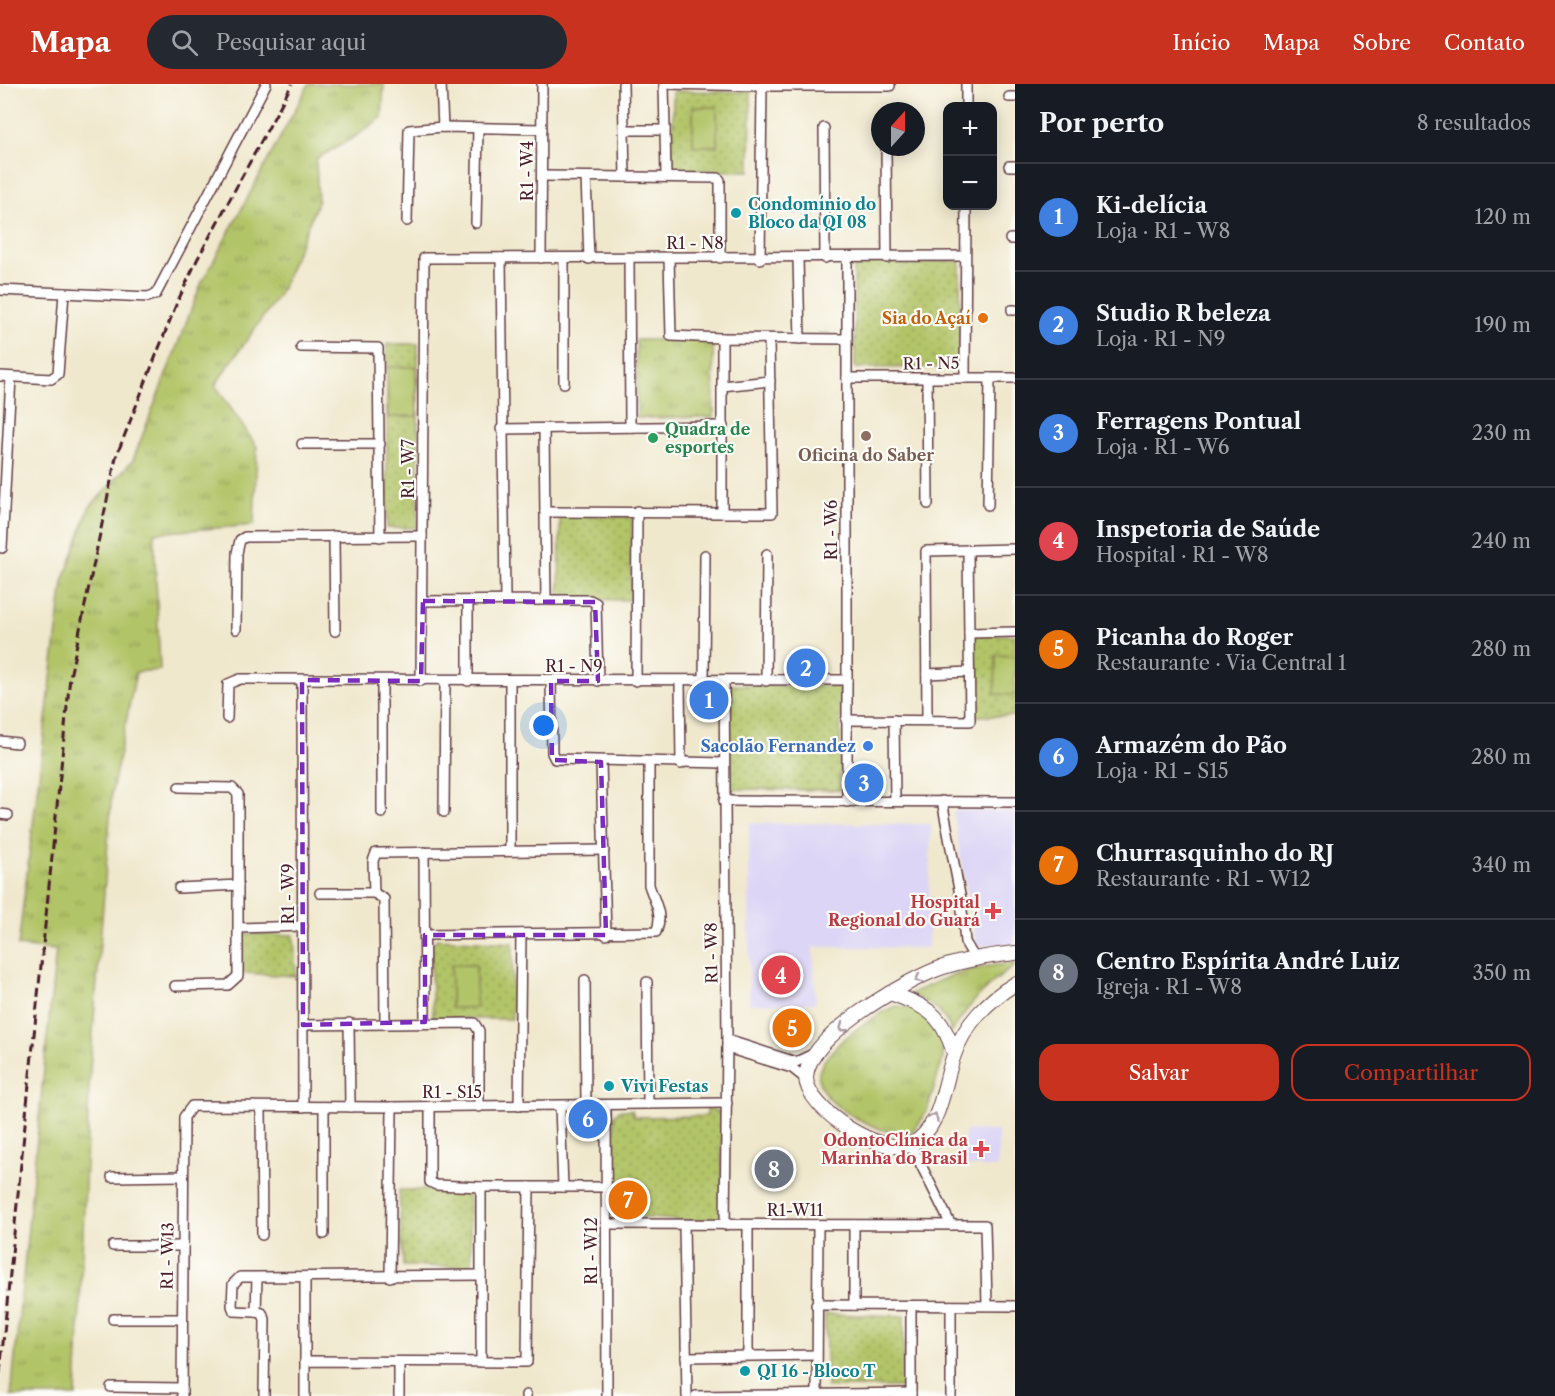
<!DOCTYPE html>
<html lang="pt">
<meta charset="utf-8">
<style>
body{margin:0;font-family:"Libre Caslon Text",serif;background:#242831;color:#f1f3f6}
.controls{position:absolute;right:18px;top:18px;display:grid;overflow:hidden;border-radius:12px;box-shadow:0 3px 15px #0003}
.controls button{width:54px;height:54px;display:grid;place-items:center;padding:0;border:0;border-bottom:2px solid #363941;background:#171b24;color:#f1f3f6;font:30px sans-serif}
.compass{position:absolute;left:871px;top:18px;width:54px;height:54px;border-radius:50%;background:#171b24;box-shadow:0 3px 15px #0003;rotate:21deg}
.you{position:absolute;left:544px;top:642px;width:21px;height:21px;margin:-15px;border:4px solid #fff;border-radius:50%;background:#1a73e8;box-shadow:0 0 0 9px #1a73e833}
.badge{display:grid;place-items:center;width:39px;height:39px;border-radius:50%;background:#c8321e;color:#fff;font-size:20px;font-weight:700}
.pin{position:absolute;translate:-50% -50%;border:3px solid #fff;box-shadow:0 2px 6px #0006}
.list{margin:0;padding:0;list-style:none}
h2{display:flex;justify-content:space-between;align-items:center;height:78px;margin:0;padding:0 24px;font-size:26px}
h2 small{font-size:20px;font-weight:400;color:#9ea1a6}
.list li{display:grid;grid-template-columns:39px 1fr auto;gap:18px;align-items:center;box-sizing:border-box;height:108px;padding:0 24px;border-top:2px solid #363941}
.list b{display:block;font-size:22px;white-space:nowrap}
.list p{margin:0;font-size:20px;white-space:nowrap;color:#9ea1a6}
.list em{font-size:20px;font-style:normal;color:#9ea1a6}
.actions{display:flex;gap:12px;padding:18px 24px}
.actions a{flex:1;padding:14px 0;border:2px solid #c8321e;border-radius:18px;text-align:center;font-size:21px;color:#c8321e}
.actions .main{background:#c8321e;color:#fff}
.icon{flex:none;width:33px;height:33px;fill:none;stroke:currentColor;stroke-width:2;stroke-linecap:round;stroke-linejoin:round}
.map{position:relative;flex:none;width:1015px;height:1312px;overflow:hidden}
header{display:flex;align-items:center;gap:36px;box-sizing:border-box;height:84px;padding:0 30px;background:#c8321e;color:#fff}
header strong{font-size:28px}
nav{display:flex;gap:33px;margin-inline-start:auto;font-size:21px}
.search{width:420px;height:54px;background:#242831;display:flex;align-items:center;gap:15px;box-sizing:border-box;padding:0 21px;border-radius:33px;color:#9ea1a6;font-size:22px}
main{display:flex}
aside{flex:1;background:#171b24}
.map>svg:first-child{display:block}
</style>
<header>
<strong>Mapa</strong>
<div class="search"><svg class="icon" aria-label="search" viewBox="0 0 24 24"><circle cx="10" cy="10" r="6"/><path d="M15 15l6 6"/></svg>Pesquisar aqui</div>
<nav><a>Início</a><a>Mapa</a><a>Sobre</a><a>Contato</a></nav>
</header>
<main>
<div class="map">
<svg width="1015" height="1312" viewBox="0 0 1015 1312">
<defs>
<pattern id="grass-tufts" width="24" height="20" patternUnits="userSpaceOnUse" patternTransform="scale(1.5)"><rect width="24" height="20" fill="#b2c468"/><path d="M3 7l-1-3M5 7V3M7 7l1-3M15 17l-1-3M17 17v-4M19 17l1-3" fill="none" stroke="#939f56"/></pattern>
<pattern id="park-dots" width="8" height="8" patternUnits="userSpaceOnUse" patternTransform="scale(1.5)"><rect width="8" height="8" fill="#b2c468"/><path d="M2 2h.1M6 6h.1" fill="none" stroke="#939f56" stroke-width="1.8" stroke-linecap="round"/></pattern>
</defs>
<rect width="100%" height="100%" fill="#fdfcf7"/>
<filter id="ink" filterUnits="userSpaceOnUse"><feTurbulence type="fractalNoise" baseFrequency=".0167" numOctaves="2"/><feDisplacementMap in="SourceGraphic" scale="12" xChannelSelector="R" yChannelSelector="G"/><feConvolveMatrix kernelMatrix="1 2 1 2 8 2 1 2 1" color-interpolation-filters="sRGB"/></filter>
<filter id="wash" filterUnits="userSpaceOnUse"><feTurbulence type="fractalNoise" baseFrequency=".008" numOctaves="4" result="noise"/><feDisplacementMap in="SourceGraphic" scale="24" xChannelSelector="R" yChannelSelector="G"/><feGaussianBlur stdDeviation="1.35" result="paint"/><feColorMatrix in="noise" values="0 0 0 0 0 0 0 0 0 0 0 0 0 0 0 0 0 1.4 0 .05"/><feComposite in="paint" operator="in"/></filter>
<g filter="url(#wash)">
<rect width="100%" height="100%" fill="#f0e8cd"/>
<g fill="#ddd5f6">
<path d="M955,726l60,1v133l-38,2 -24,-133z"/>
<path d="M749,739l182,1 -3,124 -115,-1 3,56 -67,1z"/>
<path d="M965,1046l33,1v37l-35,-2z"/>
</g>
<g fill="url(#grass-tufts)" stroke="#7e724a" stroke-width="1.5">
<path d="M309,0h75l-2,33 -24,18 -42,24 2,42 -38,92 -65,92 42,62 -3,78 -100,8 6,137 -24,2 -24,120 -22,277 -14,327h-65l45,-446 -38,-4 45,-364 26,-74 44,-48 68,-176z"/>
<path d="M713,255l1,78 -77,1 -1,-78z"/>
<path d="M1015,879v3c-28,18 -46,38 -63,66 -9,-20 -21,-31 -43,-37 37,-19 64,-29 106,-32z"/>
<path d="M895,922c27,0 49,15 49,44 0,9 -5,21 -8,31 -7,24 -9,39 -30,55 -25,-4 -81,-27 -87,-55 -6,-27 56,-67 76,-75z"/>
</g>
<g fill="url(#park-dots)" stroke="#7e724a" stroke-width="1.5">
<path d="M673,7l78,1 -1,79 -78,-1z"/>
<path d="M854,177h106l1,106 -106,1z"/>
<rect x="387" y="260" width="31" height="184"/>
<path d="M560,431l72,2 -1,83 -72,-1z"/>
<rect x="973" y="551" width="42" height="81"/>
<path d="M730,601l111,1 -1,104 -110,-1z"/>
<path d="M244,850l50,1 2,41 -53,-3z"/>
<path d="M437,855l76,4 -1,76h-79l-3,-72z"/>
<path d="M707,1024l14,4 1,9v98l-33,2 -68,-5 -4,-4 -3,-96 5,-6h13l2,7 73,-1z"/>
<path d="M399,1106h69l4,73 -6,4 -63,-1z"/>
<path d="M825,1230l79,2 -1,71h-76z"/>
</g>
<g fill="#b2c468" stroke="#7e724a" stroke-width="1.5">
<rect x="693" y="23" width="24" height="39"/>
<path d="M387,283h29l1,49 -29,1z"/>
<path d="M996,571l19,1v39l-20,-1z"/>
<rect x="451" y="881" width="25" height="43"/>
</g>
</g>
<g filter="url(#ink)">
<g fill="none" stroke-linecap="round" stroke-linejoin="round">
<defs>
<g id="street">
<path d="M441,0l2,43"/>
<path d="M623,0l2,93"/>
<path d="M664,0l98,2"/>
<path d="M664,1l2,91"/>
<path d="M1009,13h6"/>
<path d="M966,22v-22"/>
<path d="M824,44l1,130"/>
<path d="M624,46h41"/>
<path d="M886,63l1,111"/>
<path d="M1009,82h6"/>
<path d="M542,92l176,2 2,2v78"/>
<path d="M586,93l3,82"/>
<path d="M407,137l2,-91 34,-3 99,2"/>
<path d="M476,139l2,-95"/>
<path d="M1010,155h5"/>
<path d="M501,174l4,342"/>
<path d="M541,174l1,-174"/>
<path d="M669,174l2,78 51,2"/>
<path d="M847,174v544"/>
<path d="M564,175v124"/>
<path d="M629,175l1,168"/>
<path d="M760,175l2,-173h128v-2"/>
<path d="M798,175l2,80"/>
<path d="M0,206l148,7 8,-3 110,-210"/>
<path d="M1012,226h3"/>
<path d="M301,263l77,1 2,189"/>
<path d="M0,292l51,3 7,-5 6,-81"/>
<path d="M847,294h168"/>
<path d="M927,294l1,126"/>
<path d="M965,294l1,-172"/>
<path d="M722,302l48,-5"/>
<path d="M501,345l222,-3"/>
<path d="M302,360h78"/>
<path d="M988,421l2,-127"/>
<path d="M545,428l177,1v-175l124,1"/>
<path d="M722,429h50l-3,-174"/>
<path d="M334,452l1,95"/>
<path d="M2,464l9,-171"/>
<path d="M546,516h44l6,3 2,78"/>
<path d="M423,517l123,-1 -2,-171"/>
<path d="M468,517v80"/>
<path d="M236,545l1,-76 3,-13 5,-3 177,-1"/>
<path d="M969,549l46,-1"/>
<path d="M927,590l42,-2"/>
<path d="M302,596l1,427"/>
<path d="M704,596l1,-125"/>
<path d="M724,596l3,360 -2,185"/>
<path d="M421,597l3,-423 541,-2"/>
<path d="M551,597l1,72 3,6 169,4"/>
<path d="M636,597l1,-170"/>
<path d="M680,597l1,83"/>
<path d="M766,597l1,-127"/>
<path d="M227,634l1,-34 12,-5 607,1"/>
<path d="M846,636l124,1 -2,-171"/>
<path d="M894,636l1,81"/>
<path d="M927,636l-1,-169 89,-2"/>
<path d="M0,657l17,2"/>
<path d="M601,678l5,173"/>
<path d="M724,717l291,1"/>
<path d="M942,717l19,99 4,42 9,15"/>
<path d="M444,728l1,-131"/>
<path d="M382,729v-132"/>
<path d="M0,730l8,1"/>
<path d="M510,767v-170"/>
<path d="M424,768l1,170"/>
<path d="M179,804l59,-3"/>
<path d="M320,809h54l10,6 1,123"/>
<path d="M374,809l-1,-32 3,-8h4l224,-3"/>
<path d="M239,844l64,-2"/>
<path d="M425,851l231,-3c8,-17 -2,-31 -7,-47v-122"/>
<path d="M585,896l1,126"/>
<path d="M647,898l1,122"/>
<path d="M175,902l53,-1 10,-9v-182l-6,-6 -53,-1"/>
<path d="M349,939l1,84"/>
<path d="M303,941l171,-2 5,8v76"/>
<path d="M727,956l69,22 17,-8"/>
<path d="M727,964l65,20 14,11"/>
<path d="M606,1021l1,291"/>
<path d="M519,1022l2,-172"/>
<path d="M560,1022l3,81"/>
<path d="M261,1023l1,128"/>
<path d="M324,1023v127"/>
<path d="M430,1023v75l6,3 45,2"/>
<path d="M911,1061l40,80"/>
<path d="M112,1093l71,-1"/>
<path d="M606,1140l379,1 2,80"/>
<path d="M684,1141l3,171"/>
<path d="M748,1141v130"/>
<path d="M113,1162h70"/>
<path d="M257,1193l-1,35 -22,-1 -2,-5 1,-22 7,-7h17l224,-2"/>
<path d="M305,1193v84"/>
<path d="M390,1193l2,-170"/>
<path d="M816,1221l199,1"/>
<path d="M854,1221v-80"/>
<path d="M256,1228l6,1 3,6 -1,77"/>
<path d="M113,1235h69"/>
<path d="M686,1273l130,-2"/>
<path d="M481,1278v-175h124"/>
<path d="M111,1303l71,1"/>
<path d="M817,1310l1,-169"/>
<path d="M526,1311v1"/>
<path d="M182,1312l2,-279 8,-11 200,1 335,-4"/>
<path d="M305,1312v-35l222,1 2,-175"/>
<path d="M399,1312v-34"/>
<path d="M696,1312l215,-3"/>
<path d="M911,1312v-90"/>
<path d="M951,1312v-90"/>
</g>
<g id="secondary">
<path d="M1015,869c-28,3 -54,7 -80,17 -34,14 -128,67 -129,107 0,33 78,81 106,67 30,-16 31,-60 42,-89 10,-30 34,-55 61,-71"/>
<path d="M890,909c38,14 52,21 64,60"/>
</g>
</defs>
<use href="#street" stroke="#633d43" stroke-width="12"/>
<use href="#secondary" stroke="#633d43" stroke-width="16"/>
<use href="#street" stroke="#fff" stroke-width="9"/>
<use href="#secondary" stroke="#fff" stroke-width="14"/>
<path stroke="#4a1f2b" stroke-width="3" stroke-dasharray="9 4.5" stroke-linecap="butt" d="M0,1289l70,-696 46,-220 60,-152 21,-45 95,-176"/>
</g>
<defs><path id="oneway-chevron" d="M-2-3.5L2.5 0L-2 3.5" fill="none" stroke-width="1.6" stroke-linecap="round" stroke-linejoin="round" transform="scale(1.5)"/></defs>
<g stroke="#ae9aa0">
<use href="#oneway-chevron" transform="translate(919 895) rotate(153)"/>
<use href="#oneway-chevron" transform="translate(843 944) rotate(142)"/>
<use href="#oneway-chevron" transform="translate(934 1033) rotate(-67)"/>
</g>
</g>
<path fill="none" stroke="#7b2cbf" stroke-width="4.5" stroke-dasharray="12 8" stroke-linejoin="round" d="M423,517l172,1 3,79h-47l1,79 49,2 5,173h-181v87l-122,3 -1,-345 119,1z"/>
<g fill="#0f9aa8" stroke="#fdfcf7" stroke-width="2">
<circle cx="736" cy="129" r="6"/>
<circle cx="609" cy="1002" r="6"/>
<circle cx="745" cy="1287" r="6"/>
</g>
<circle fill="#e8710a" stroke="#fdfcf7" stroke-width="2" cx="983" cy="234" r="6"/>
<circle fill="#8d6e63" stroke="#fdfcf7" stroke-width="2" cx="866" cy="352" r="6"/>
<circle fill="#2e9e5b" stroke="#fdfcf7" stroke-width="2" cx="653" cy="354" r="6"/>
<circle fill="#3f7fe0" stroke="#fdfcf7" stroke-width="2" cx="868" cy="662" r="6"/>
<g fill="#e0444e" stroke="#fdfcf7" stroke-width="2">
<path d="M990 818h6v6h6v6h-6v6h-6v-6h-6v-6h6z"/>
<path d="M978 1056h6v6h6v6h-6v6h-6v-6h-6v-6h6z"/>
</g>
<g text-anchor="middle" stroke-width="4.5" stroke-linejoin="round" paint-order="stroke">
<g font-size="16" fill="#4a1f2b" stroke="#fdfcf7">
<text transform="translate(527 87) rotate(-90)" y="6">R1 - W4</text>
<text x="695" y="165">R1 - N8</text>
<text transform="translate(931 279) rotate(-1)" y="6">R1 - N5</text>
<text transform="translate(408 385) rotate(-90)" y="6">R1 - W7</text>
<text transform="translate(831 446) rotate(-90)" y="6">R1 - W6</text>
<text x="574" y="588">R1 - N9</text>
<text transform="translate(288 810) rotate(-90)" y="6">R1 - W9</text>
<text transform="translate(711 869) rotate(-91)" y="6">R1 - W8</text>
<text x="452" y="1014">R1 - S15</text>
<text x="795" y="1132">R1-W11</text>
<text transform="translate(591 1167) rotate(-90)" y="6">R1 - W12</text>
<text transform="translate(167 1172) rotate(-89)" y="6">R1 - W13</text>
</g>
<g font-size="16" font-weight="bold" fill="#0d838f" stroke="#fdfcf7" text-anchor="start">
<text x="748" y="126">Condomínio do<tspan x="748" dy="18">Bloco da QI 08</tspan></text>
<text x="621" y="1008">Vivi Festas</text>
<text x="757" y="1293">QI 16 - Bloco T</text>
</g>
<g font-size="16" font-weight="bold" fill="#c56008" stroke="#fdfcf7" text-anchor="end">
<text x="971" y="240">Sia do Açaí</text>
</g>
<g font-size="16" font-weight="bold" fill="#27864d" stroke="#fdfcf7" text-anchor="start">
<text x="665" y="351">Quadra de<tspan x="665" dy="18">esportes</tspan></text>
</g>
<g font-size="16" font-weight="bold" fill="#785e54" stroke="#fdfcf7">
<text x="866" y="377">Oficina do Saber</text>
</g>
<g font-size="16" font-weight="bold" fill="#366cbe" stroke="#fdfcf7" text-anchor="end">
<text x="856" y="668">Sacolão Fernandez</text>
</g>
<g font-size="16" font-weight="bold" fill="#be3a42" stroke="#fdfcf7" text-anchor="end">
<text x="980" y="824">Hospital<tspan x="980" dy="18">Regional do Guará</tspan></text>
<text x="968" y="1062">OdontoClínica da<tspan x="968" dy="18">Marinha do Brasil</tspan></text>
</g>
</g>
</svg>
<div class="controls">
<button>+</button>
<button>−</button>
</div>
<svg class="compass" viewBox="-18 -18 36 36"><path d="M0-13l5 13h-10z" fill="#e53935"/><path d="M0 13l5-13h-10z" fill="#9ea1a6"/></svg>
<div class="you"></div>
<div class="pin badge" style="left:709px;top:616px;background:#3f7fe0">1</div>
<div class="pin badge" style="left:806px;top:584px;background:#3f7fe0">2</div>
<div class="pin badge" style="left:864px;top:699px;background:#3f7fe0">3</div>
<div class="pin badge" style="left:781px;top:891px;background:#e0444e">4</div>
<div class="pin badge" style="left:792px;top:944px;background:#e8710a">5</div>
<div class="pin badge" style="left:588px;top:1035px;background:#3f7fe0">6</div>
<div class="pin badge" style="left:628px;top:1116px;background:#e8710a">7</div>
<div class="pin badge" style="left:774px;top:1085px;background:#6b7280">8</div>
</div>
<aside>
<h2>Por perto<small>8 resultados</small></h2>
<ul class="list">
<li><span class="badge" style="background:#3f7fe0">1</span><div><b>Ki-delícia</b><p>Loja · R1 - W8</p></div><em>120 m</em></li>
<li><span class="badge" style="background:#3f7fe0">2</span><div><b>Studio R beleza</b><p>Loja · R1 - N9</p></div><em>190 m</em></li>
<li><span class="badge" style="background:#3f7fe0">3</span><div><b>Ferragens Pontual</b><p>Loja · R1 - W6</p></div><em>230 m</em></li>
<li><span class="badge" style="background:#e0444e">4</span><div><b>Inspetoria de Saúde</b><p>Hospital · R1 - W8</p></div><em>240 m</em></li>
<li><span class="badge" style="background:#e8710a">5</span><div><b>Picanha do Roger</b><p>Restaurante · Via Central 1</p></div><em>280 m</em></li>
<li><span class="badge" style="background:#3f7fe0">6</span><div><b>Armazém do Pão</b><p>Loja · R1 - S15</p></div><em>280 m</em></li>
<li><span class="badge" style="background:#e8710a">7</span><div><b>Churrasquinho do RJ</b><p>Restaurante · R1 - W12</p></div><em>340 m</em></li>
<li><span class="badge" style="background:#6b7280">8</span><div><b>Centro Espírita André Luiz</b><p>Igreja · R1 - W8</p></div><em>350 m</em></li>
</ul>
<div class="actions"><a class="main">Salvar</a><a>Compartilhar</a></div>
</aside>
</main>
